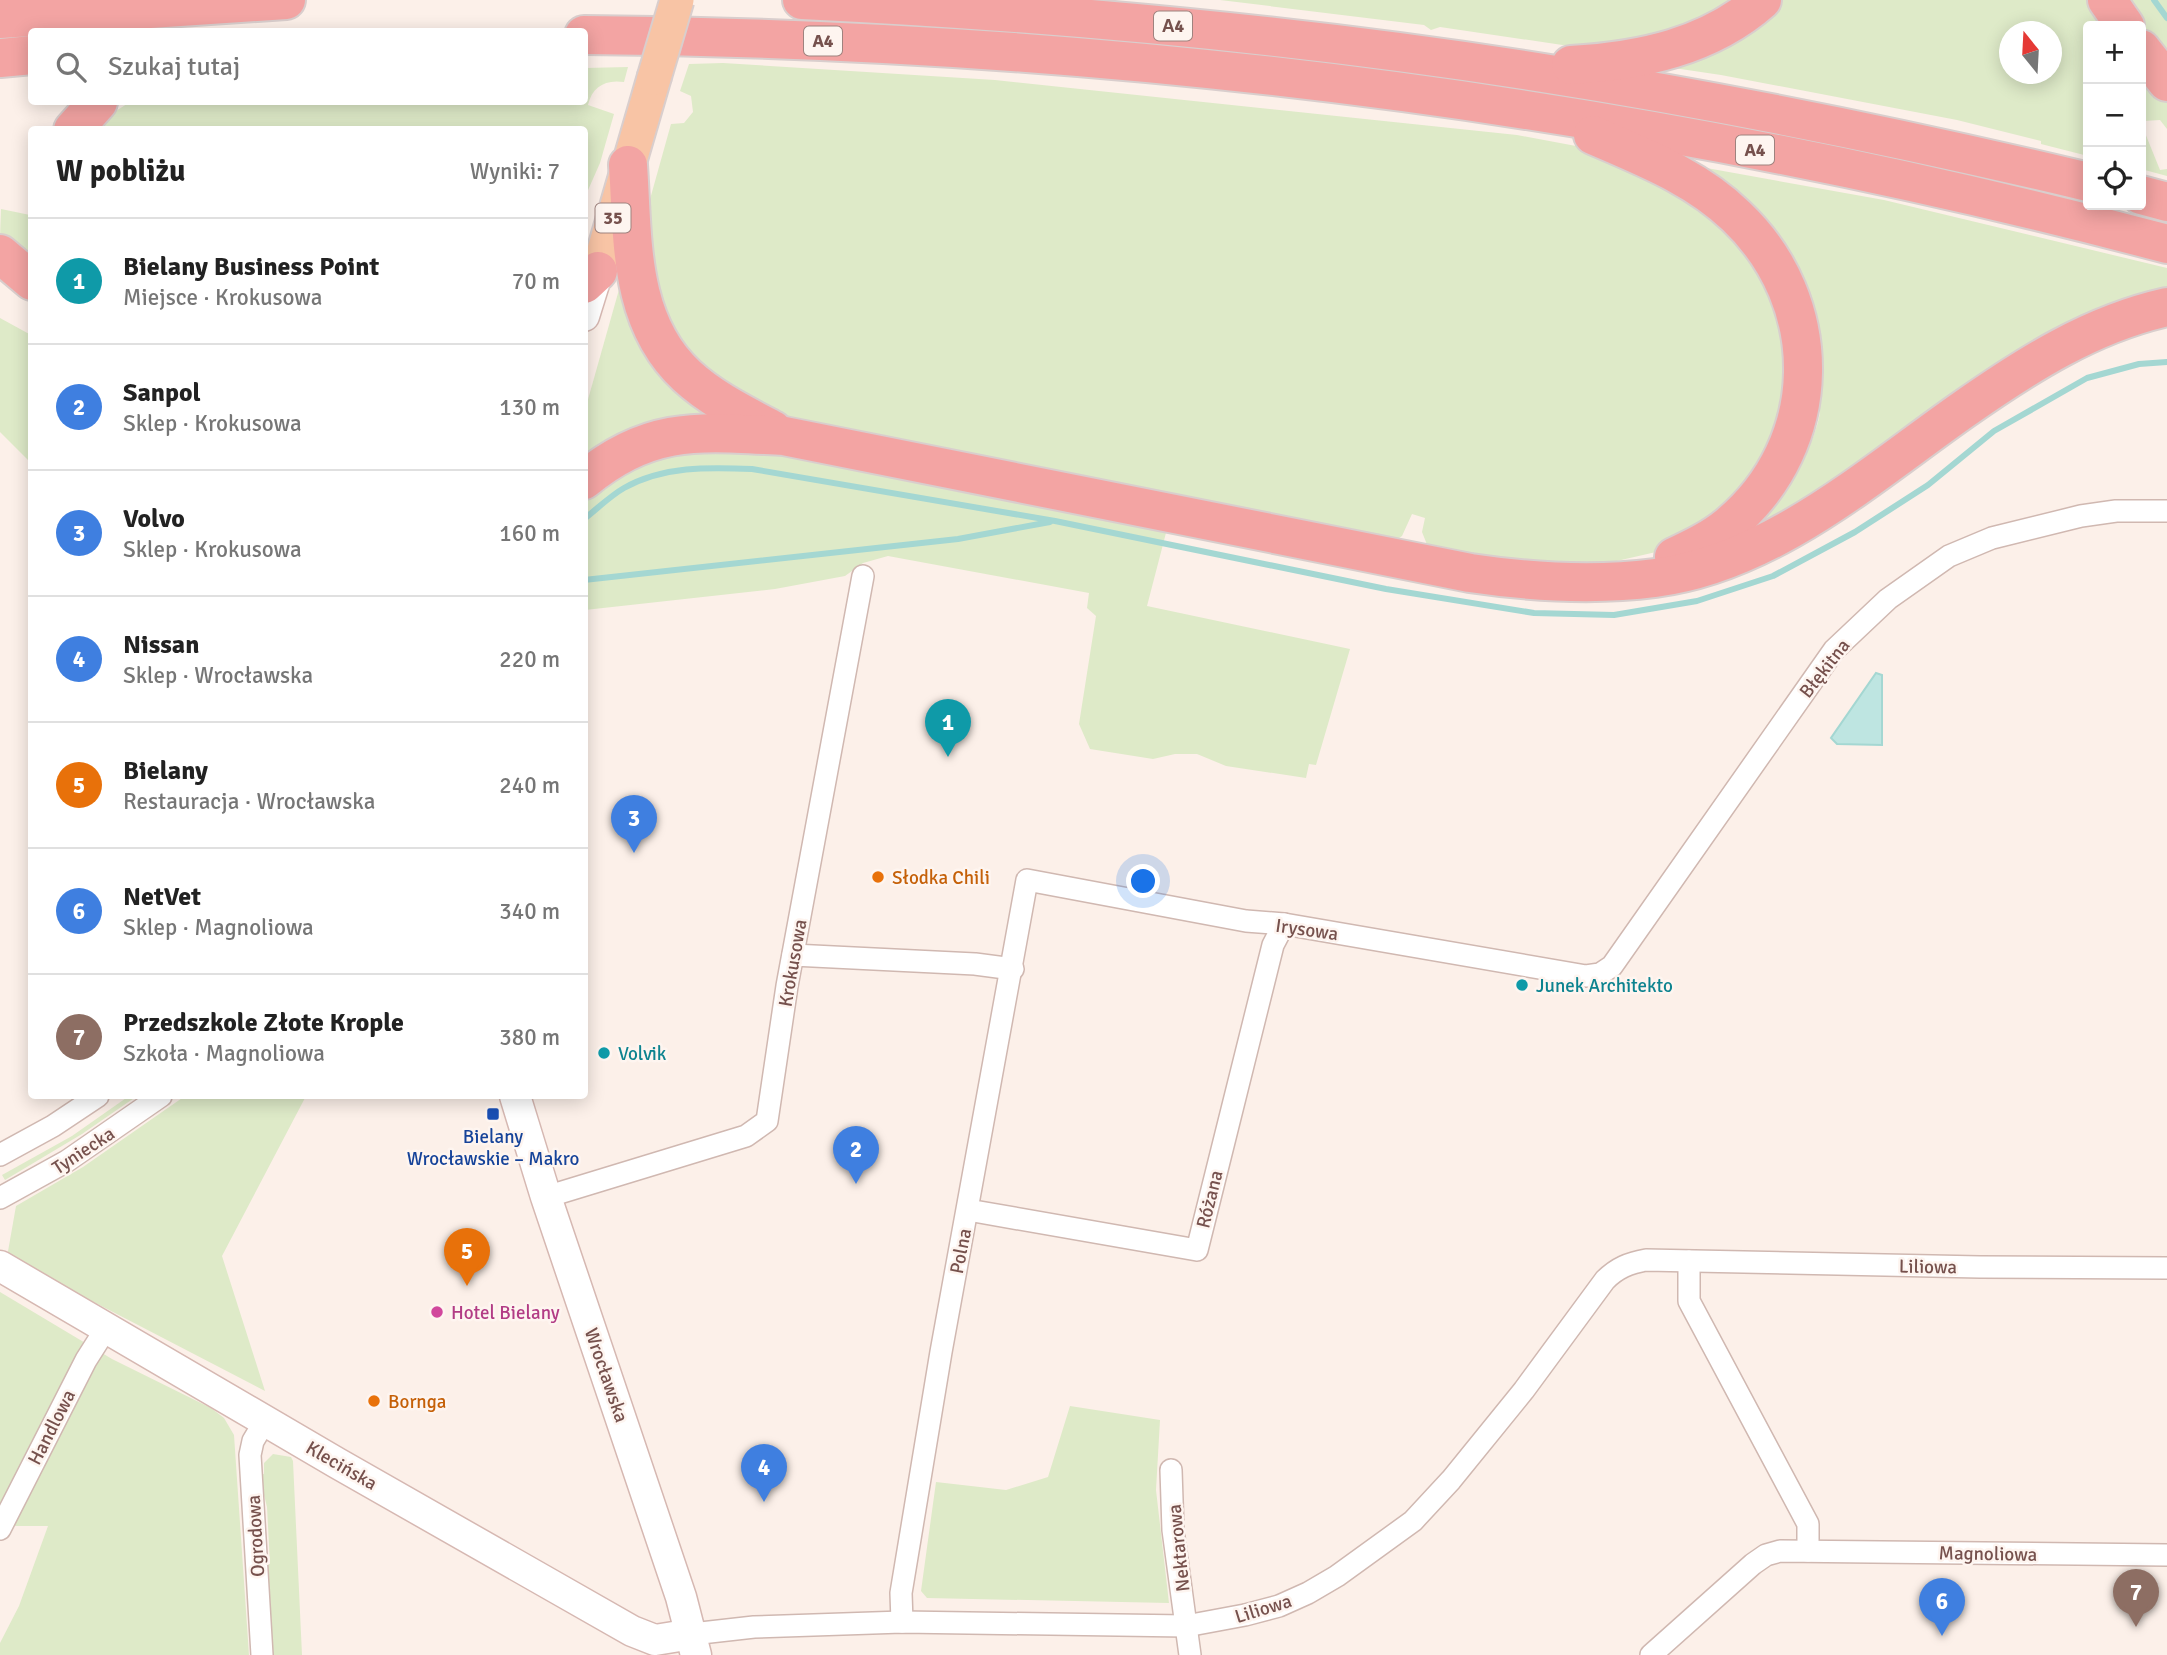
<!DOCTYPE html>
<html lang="pl">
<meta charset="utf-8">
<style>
body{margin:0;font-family:Signika,sans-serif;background:#f6f6f6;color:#222}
.controls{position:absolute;right:21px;top:21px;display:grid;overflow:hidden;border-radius:7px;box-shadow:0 4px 18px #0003}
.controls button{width:63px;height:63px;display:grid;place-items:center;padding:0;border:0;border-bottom:2px solid #e0e0e0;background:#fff;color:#222;font:35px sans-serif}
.compass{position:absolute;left:1999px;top:21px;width:63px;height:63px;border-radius:50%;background:#fff;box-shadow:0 4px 18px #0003;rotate:342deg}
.you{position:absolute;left:1144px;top:882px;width:24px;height:24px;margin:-18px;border:5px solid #fff;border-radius:50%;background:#1a73e8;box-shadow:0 0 0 10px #1a73e833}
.badge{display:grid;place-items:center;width:46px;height:46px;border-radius:50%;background:#e15358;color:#fff;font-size:23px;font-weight:700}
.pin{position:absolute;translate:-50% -58px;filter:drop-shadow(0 2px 4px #0008)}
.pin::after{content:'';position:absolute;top:37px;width:24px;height:21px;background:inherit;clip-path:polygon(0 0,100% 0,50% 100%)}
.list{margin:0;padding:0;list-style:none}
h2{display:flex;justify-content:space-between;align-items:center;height:91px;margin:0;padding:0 28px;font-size:30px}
h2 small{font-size:23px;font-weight:400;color:#767676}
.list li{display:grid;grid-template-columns:46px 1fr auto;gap:21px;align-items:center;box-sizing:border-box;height:126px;padding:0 28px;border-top:2px solid #e0e0e0}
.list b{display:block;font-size:26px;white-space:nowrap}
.list p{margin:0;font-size:23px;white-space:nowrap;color:#767676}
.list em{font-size:23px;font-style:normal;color:#767676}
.icon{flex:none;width:38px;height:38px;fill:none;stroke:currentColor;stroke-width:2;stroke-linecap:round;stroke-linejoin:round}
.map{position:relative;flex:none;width:2167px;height:1655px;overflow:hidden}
.search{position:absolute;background:#fff;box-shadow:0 4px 18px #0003;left:28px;top:28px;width:560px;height:77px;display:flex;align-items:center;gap:18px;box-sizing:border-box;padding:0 24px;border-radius:7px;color:#767676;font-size:26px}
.panel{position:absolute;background:#fff;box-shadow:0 4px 18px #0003;left:28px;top:126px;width:560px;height:973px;border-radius:7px}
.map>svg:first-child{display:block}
</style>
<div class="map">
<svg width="2167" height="1655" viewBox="0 0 2167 1655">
<rect width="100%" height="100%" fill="#fcf0e9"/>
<g fill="#deeac8" fill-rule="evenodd">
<path d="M1220,0h518l-11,8 -78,32 -80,6 -129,-19 -9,3 -7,-5z"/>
<path d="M1782,0h307l18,26h-19v130l-47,-12v-3l-84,-21 -236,-45 -54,-8 105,-56zM2010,32h42v42h-42z"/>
<path d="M2125,0h42v60z"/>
<path d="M723,63l272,17 522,55 59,11 39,12 108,57 67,112 -9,107 -53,77 -72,41 -48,11 -48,4 -132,-20 -6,-15 3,-14 -13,-4 -10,22 -6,4 -624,-126 -41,-18 -70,-76 -14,-110 24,-86 13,-1 9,-11 -2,-16 -11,-5 9,-27z"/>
<path d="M628,67l-4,15c-19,-3 -32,5 -36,23l26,9 -14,49 -15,34 -1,-67h-489l13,-14 22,-14h454l1,-34z"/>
<path d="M2141,71l26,32v26l-7,-9 -17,1 -2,2 19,47 7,-1v7l-26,-7z"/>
<path d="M1701,167l183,33 283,68v26l-358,206 -57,29c18,-18 37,-39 49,-63 6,-13 18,-41 19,-55 0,-6 -2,-11 -2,-16 4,-68 -3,-121 -51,-174 -19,-21 -43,-37 -66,-54z"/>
<path d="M1,209l29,6 1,52 -31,-30z"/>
<path d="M622,279l104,140 -141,41v-50z"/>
<path d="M0,318l31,17v128l-31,-31z"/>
<path d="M733,445l434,84 -20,77 203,43 -34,116 -7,-1 -3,14 -80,-12 -29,-12h-22l-22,5 -63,-10 -11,-25 17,-108 -9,-8 2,-15 -201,-37 -25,7 -18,13 -70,13 -190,21v-116l42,-30z"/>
<path d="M129,1096h8l-55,38 -77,46 -3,-5 70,-39z"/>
<path d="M185,1096h121l-84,160 43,135 -258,-134 9,-51 67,-39z"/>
<path d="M0,1292l112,67 99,49 13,10 10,17 15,220h-249v-12l19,-37 29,-80h-48z"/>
<path d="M1070,1406l90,14 -4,70 13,113 -242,-5 -6,-7 15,-109 70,8 42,-13z"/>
<path d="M273,1454l18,3 2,4 9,194h-32l-6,-90 6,-1 -3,-57 -8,-32 5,-1v-11z"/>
</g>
<path fill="#bee5e1" stroke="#a4d7d2" stroke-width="2" d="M1876,673l6,2v70l-45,-1 -6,-6z"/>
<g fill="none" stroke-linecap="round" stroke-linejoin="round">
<g stroke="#a4d7d2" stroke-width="6">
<path d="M2154,0l13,18"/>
<path d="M584,519c13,-10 26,-23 40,-31 39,-22 84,-21 128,-19l303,52 331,68 148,24 80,2 83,-14 76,-25 82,-44 73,-47 66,-54 93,-53 52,-14 28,-2"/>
<path d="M584,580l374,-41 92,-17"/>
</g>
<defs>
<g id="street">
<path d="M793,955l182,9 38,5"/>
<path d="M0,1155l53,-29 45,-30"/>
<path d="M546,1197l200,-61 21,-15 20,-135 76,-410"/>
<path d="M0,1198l67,-37 94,-65"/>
<path d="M968,1210l229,40 76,-305 11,-21"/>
<path d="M1689,1261v40l119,223v27"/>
<path d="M1171,1470l2,60 17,125"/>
<path d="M0,1529l86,-169 21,-33"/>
<path d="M902,1622l-1,-29 40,-241 86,-472 219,41 38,3 302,52 14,-2 12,-8 222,-316 54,-51 61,-43 43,-18 89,-22 35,-5h51"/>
<path d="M692,1634l62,-7 148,-5 284,4 59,-11 34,-9 29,-13 29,-17 76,-55 38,-41 73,-90 81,-110c12,-12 24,-17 41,-20l334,7 187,1"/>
<path d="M262,1655l-12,-200 3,-14 12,-20"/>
<path d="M1651,1655l102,-91 13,-9 14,-4 387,4"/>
</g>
<g id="secondary">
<path d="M584,316l14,-45"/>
<path d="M515,1096l31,101 135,400 15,58"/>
<path d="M0,1266l337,197 295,168 23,9 37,-6"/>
</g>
<path id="primary" d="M598,271l56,-193"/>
<g id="highway">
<path d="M802,0c248,12 496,34 741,73 184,29 365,66 545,109"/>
<path d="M2107,0l18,26"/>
<path d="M0,19l286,-19"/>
<path d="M584,35c534,4 1067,72 1583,209"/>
<path d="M2141,49l26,33"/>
<path d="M0,58l32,-3"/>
<path d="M1571,65c69,-4 138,-18 191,-65"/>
<path d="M73,130l25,-28"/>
<path d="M1593,135c50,22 103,42 143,81 91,86 90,228 -7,309 -17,14 -36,23 -55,32"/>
<path d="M628,165c5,73 0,157 59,211 25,23 56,38 86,54"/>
<path d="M2141,195l26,7"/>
<path d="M0,254l32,27"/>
<path d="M584,284l14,-13"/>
<path d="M584,480c67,-56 119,-48 200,-44l686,137c61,9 123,13 185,5 117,-15 216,-104 309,-169 63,-44 127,-85 203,-102"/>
</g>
</defs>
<use href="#street" stroke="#d0b8b1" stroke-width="24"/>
<use href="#secondary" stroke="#d6b8b2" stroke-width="33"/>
<use href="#primary" stroke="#d9cecd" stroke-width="37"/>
<use href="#highway" stroke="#d9cecd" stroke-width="42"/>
<use href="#street" stroke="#fff" stroke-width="21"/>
<use href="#secondary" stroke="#fff" stroke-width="30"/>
<use href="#primary" stroke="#f8c4a5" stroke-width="33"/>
<use href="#highway" stroke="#f3a4a3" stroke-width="38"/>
<defs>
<path id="primary-bridge" d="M654,78l23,-78"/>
</defs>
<use href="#primary-bridge" stroke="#d9cecd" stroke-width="37" stroke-linecap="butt"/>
<use href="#primary-bridge" stroke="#f8c4a5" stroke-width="33"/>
</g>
<g fill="#e8710a" stroke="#fef5f0" stroke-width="2.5">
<circle cx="878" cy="877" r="7"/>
<circle cx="374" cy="1401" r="7"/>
</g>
<g fill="#0f9aa8" stroke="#fef5f0" stroke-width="2.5">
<circle cx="1522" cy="985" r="7"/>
<circle cx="604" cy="1053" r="7"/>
</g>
<rect fill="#1a4fb4" stroke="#fef5f0" stroke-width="2.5" x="486" y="1107" width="14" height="14" rx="3.5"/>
<circle fill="#d1479c" stroke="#fef5f0" stroke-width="2.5" cx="437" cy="1312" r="7"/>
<g text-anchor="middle" stroke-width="5" stroke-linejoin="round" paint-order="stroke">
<g fill="#fef5f0" stroke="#9f827e" stroke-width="2">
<rect x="1154" y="11.5" width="38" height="29" rx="5"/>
<rect x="804" y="26.5" width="38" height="29" rx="5"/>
<rect x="1736" y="135.5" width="38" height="29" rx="5"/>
<rect x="595.5" y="203.5" width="35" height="29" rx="5"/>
</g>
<g font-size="18" font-weight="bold" fill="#76514d">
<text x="1173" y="32">А4</text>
<text x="823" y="47">A4</text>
<text x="1755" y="156">A4</text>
<text x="613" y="224">35</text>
</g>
<g font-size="19" fill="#76514d" stroke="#fef5f0">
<text transform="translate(1824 668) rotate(-52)" y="7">Błękitna</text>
<text transform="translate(1307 929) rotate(8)" y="7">Irysowa</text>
<text transform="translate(792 963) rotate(-80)" y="7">Krokusowa</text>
<text transform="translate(83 1150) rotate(-33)" y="7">Tyniecka</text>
<text transform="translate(1209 1199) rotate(-76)" y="7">Różana</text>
<text transform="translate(960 1251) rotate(-79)" y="7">Polna</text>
<text transform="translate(1928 1266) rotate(1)" y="7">Liliowa</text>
<text transform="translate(607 1375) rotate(71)" y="7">Wrocławska</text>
<text transform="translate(51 1427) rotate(-63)" y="7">Handlowa</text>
<text transform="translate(342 1465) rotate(30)" y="7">Klecińska</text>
<text transform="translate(255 1536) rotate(-93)" y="7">Ogrodowa</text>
<text transform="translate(1178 1548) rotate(-96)" y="7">Nektarowa</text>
<text transform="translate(1988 1553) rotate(1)" y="7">Magnoliowa</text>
<text transform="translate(1263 1608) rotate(-17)" y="7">Liliowa</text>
</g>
<g font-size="19" fill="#c56008" stroke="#fef5f0" text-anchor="start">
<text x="892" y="884">Słodka Chili</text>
<text x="388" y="1408">Bornga</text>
</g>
<g font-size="19" fill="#0d838f" stroke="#fef5f0" text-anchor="start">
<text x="1536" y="992">Junek Architekto</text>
<text x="618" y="1060">Volvik</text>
</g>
<g font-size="19" fill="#164399" stroke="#fef5f0">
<text x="493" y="1143">Bielany<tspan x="493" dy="22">Wrocławskie – Makro</tspan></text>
</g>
<g font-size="19" fill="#b23c85" stroke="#fef5f0" text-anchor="start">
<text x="451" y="1319">Hotel Bielany</text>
</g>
</g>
</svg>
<div class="controls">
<button>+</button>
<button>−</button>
<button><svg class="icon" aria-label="locate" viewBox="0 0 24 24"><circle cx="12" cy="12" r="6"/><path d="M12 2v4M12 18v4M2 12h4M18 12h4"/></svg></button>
</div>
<svg class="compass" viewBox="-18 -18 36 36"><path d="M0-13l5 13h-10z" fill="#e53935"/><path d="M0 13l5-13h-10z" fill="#767676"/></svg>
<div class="you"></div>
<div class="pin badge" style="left:948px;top:757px;background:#0f9aa8">1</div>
<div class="pin badge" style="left:856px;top:1184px;background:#3f7fe0">2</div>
<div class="pin badge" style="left:634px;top:853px;background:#3f7fe0">3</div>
<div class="pin badge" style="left:764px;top:1502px;background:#3f7fe0">4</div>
<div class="pin badge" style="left:467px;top:1286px;background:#e8710a">5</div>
<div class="pin badge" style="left:1942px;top:1636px;background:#3f7fe0">6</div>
<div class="pin badge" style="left:2136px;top:1627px;background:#8d6e63">7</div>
<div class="search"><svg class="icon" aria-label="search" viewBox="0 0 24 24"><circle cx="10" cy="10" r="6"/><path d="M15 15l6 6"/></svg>Szukaj tutaj</div>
<section class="panel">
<h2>W pobliżu<small>Wyniki: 7</small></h2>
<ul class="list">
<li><span class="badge" style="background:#0f9aa8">1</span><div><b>Bielany Business Point</b><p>Miejsce · Krokusowa</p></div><em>70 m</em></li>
<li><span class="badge" style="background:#3f7fe0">2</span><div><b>Sanpol</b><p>Sklep · Krokusowa</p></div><em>130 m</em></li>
<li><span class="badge" style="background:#3f7fe0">3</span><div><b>Volvo</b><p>Sklep · Krokusowa</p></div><em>160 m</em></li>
<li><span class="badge" style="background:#3f7fe0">4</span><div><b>Nissan</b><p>Sklep · Wrocławska</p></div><em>220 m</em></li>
<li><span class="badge" style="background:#e8710a">5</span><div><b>Bielany</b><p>Restauracja · Wrocławska</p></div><em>240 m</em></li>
<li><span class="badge" style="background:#3f7fe0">6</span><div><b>NetVet</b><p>Sklep · Magnoliowa</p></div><em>340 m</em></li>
<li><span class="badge" style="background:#8d6e63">7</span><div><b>Przedszkole Złote Krople</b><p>Szkoła · Magnoliowa</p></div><em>380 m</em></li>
</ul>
</section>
</div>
